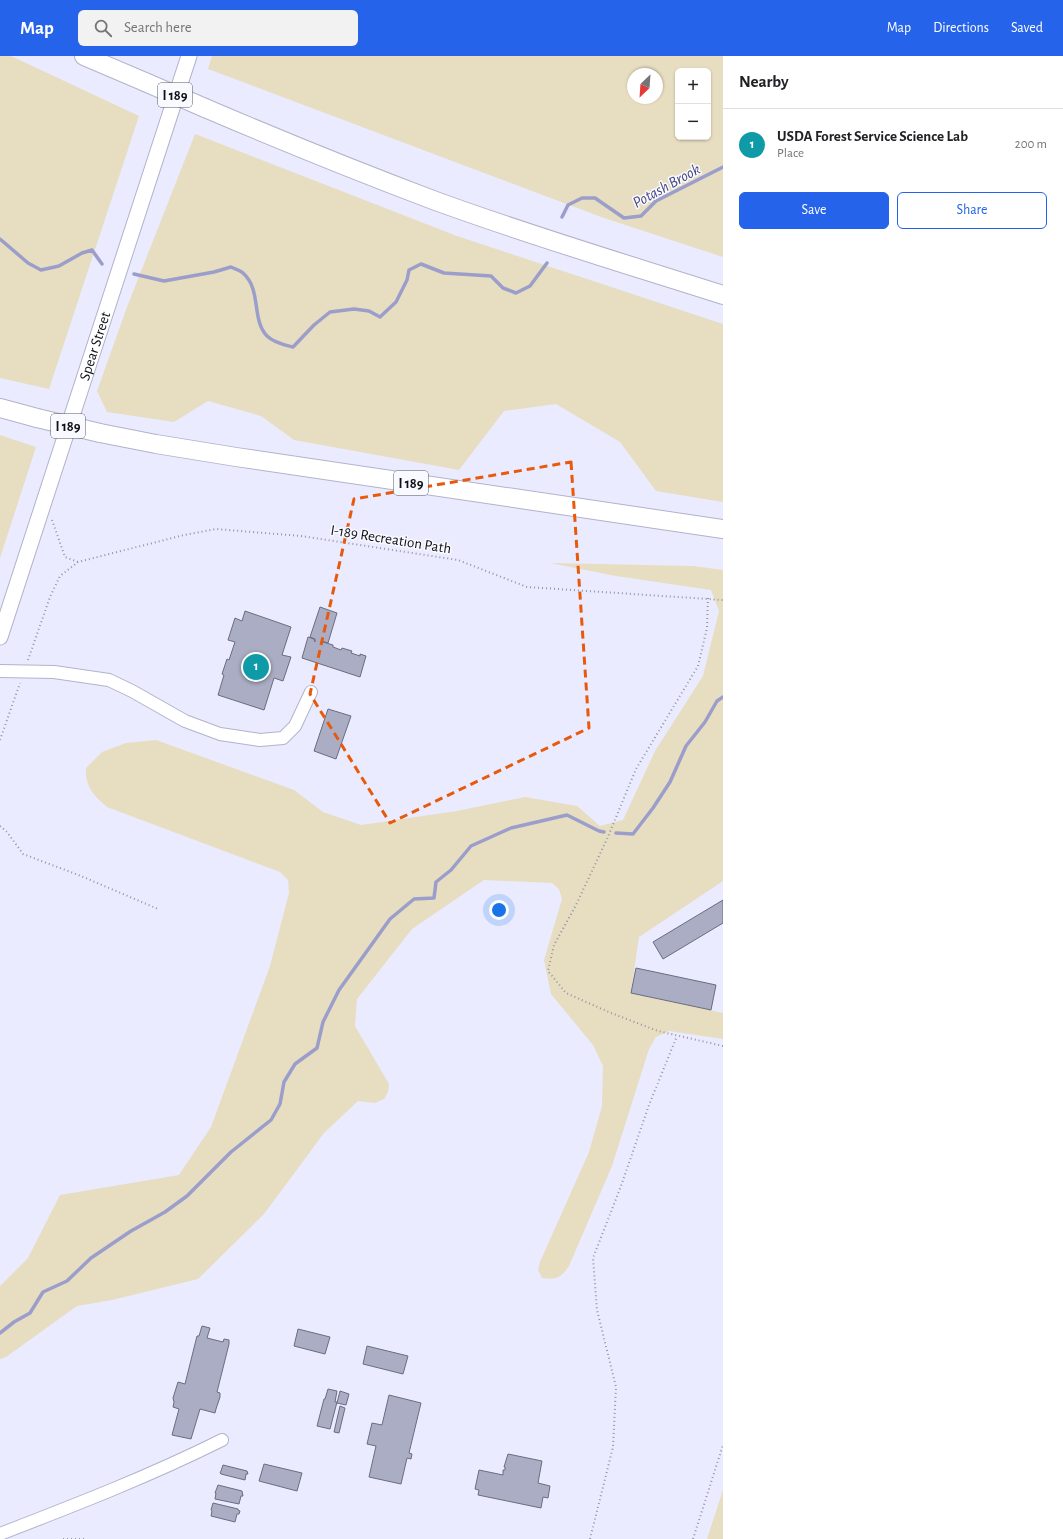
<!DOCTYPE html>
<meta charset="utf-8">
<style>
body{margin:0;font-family:"Alegreya Sans",sans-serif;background:#f2f2f2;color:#202124}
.controls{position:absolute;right:12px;top:12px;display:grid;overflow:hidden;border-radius:6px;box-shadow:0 1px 3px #0004}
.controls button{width:36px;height:36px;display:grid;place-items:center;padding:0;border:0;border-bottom:1px solid #e0e0e0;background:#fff;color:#202124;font:20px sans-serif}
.compass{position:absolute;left:627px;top:12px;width:36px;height:36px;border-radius:50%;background:#fff;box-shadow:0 1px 3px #0004;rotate:205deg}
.you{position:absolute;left:499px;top:854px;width:14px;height:14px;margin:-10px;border:3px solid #fff;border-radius:50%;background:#1a73e8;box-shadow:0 0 0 6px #1a73e833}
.badge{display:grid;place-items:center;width:26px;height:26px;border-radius:50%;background:#2563eb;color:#fff;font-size:13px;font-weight:700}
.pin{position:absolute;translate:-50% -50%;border:2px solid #fff;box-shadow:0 1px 4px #0006}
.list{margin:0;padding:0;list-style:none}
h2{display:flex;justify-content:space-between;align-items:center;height:52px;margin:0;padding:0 16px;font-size:17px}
h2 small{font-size:13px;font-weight:400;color:#757577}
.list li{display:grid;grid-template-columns:26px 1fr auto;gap:12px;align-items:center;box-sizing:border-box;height:72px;padding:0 16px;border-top:1px solid #e0e0e0}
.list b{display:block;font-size:15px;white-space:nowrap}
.list p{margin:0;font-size:13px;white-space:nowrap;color:#757577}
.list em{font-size:13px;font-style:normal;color:#757577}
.actions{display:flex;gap:8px;padding:12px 16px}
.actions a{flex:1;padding:9px 0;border:1px solid #2563eb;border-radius:6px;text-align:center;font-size:14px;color:#2563eb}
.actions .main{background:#2563eb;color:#fff}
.icon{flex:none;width:22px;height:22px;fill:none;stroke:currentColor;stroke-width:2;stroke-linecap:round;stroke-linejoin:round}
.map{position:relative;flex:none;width:723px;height:1483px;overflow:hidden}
header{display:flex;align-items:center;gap:24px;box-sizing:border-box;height:56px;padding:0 20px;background:#2563eb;color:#fff}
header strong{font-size:19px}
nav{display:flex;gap:22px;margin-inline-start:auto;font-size:14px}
.search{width:280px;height:36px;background:#f2f2f2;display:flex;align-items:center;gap:10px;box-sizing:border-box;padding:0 14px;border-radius:6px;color:#757577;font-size:15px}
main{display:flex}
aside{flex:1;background:#fff}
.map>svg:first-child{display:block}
</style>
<header>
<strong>Map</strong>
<div class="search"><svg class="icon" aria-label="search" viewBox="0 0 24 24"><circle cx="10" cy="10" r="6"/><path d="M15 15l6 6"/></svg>Search here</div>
<nav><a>Map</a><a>Directions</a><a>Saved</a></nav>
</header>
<main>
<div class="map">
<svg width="723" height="1483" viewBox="0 0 723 1483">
<rect width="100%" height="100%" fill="#eaebff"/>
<g fill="#e7ddc1" fill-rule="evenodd">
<path d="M0,0h11l128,60 -90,273 -49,-11z"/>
<path d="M212,0h511v201l-119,-39 -396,-149zM678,15h30v66h-30zM633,18h24v24h-24z"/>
<path d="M195,78l262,102 266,88v178l-67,-11 -36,-49 -64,-38 -52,7 -45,59 -165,-30 -33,-24 -53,-15 -34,21 -67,-10 -10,-21 30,-84z"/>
<path d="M0,379l36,12 -36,111z"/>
<path d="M550,507l143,3 30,4v311l-84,56 -8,55 92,21v26l-54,-8 -13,6 -7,12 -37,117 -43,100c-8,12 -13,14 -27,12l-4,-8 2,-8 49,-110 13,-46 1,-40 -10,-21 -42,-51 -7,-34 18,-61 -3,-10 -7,-6 -68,-3 -72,49 -55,70 -2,27 34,58 -1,8 -4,7 -9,4 -17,-2 -34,32 -60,81 -66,65 -86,21 -35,6 -71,51 -6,2v-73l28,-28 32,-63 119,-20 32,-48 59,-161 19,-73 -1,-13 -8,-8 -173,-65c-14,-12 -22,-20 -21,-39l16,-16 24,-9 30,-3 138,50 29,22 38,13 96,-14 68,-14 52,9 23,20 23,-6 32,-69 48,-75 16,-65 -8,-21 -95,-14z"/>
<path d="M723,1434v49h-16z"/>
</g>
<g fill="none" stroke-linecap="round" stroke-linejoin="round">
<g stroke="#9b9eca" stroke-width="3.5">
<path d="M562,161l6,-12 14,-7h13l29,20 17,-2 15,-15 67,-34"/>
<path d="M0,183l28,24 13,7 18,-4 23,-13 10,-3 10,14"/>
<path d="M134,218l30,7 50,-9 17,-5c4,2 9,3 12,6 19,17 8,46 24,63 7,7 18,9 26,11l21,-22 16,-13 24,-3 15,2 11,6 16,-15 11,-22 2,-10 12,-6 23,9 47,3 12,12 13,5 14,-7 17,-23"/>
<path d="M616,777l17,1 20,-26 17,-26 16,-36 19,-24 12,-21 6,-4"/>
<path d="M0,1277l14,-11 16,-9 13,-21 24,-11 24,-23 40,-27 34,-19 22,-16 44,-44 40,-32 9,-16 4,-22 11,-18 22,-16 6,-26 16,-32 51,-71 24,-20 20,-1 2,-16 15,-12 20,-24 40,-18 56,-13 32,16 5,1"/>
</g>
</g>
<g fill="#abadc4" stroke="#6a6c81">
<path d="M320,551l17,6 -9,30 -6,-2 -1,3 2,-2 10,3v2l8,3 1,-2 10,3 -1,2 9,3v-2l6,2 -6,21 -58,-19 6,-21 6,2 1,3v-3l-5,-2z"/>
<path d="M245,555l46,16 -9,28 9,2 -8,24 -9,-3 -10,32 -46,-15 6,-20 -2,-1 5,-15 2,1 6,-18 -7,-2 7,-22 7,3z"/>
<path d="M328,653l23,7 -15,43 -22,-8z"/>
<path d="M723,844v23l-60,36 -10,-17z"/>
<path d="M636,912l80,17 -5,25 -80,-17z"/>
<path d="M202,1270l8,2 -3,10 16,4 1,-3 5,1v4l-12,48 3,1v4l-4,12 -1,4 -15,-4 -9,30 -19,-4 7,-26 -6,-2 1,-5 -1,-4 5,-16 7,2 12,-48h2z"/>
<path d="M298,1273l32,8 -5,17 -31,-8z"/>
<path d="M367,1290l41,10 -5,18 -40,-10z"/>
<path d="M328,1333l9,2 -2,11h2l-7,27 -13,-3 7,-27h1z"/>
<path d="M340,1335l9,3 -3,11 -9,-2z"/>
<path d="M389,1339l32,8 -12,50 3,1 -1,5 -4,-1 -6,26 -32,-7 7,-31 -9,-2 5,-21 10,2z"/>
<path d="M340,1350l5,2 -6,25 -5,-1z"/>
<path d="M508,1398l34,7 -4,22 12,3 -2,12 -5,-1 -2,11 -63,-13 1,-5 -4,-1 4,-19 24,5v-5h2v-3h-1z"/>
<path d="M264,1408l38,9 -5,18 -38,-10z"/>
<path d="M223,1409l24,6 1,3h-2l-1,6 -24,-6 -1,-1 1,-2z"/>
<path d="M218,1429l24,6 1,5h-2l-2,8 -24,-5 1,-6h-1z"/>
<path d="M213,1447l25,6v1l2,1 -1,3h-2l-2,8 -24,-6 1,-5 -1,-1z"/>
</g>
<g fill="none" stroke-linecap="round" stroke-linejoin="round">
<defs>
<g id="minor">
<path d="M0,615l54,1 55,8 23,11 53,30 35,13 40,6 23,-2 12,-12 16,-34"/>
<path d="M0,1478c75,-29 150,-58 222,-94"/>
</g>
<g id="major">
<path id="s1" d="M0,581l189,-581"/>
</g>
<g id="highway">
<path d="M84,0l61,26"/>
<path d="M205,52c75,32 151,63 228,92 95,35 193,64 290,95"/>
<path d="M0,352l37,10"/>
<path d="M100,377l56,11 80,13 487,72"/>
</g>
</defs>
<use href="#minor" stroke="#b1b3ca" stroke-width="14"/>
<use href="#major" stroke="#b1b3ca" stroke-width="17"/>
<use href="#highway" stroke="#b1b3ca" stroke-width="20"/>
<g stroke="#9495a4" stroke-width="2" stroke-dasharray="1 3" stroke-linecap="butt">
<path d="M52,464l13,37 13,5"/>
<path d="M708,542l-1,30 -9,38 -62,103 -29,70 -31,66 -22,40 -6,26 18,22 45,20 47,18 65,15"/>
<path d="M28,604l22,-63 10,-21 18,-14 106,-27 32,-6 85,7 157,24 69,27 196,13"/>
<path d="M0,684l20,-57"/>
<path d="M0,770l7,6 16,22 58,22 77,33"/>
<path d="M63,1483h21"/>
<path d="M590,1483l23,-92 3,-60 -19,-77 -4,-52 28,-72 28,-81 28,-69"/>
<path d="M693,1483l30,-94"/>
</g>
<use href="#minor" stroke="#fff" stroke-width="12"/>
<use href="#major" stroke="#fff" stroke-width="15"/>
<use href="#highway" stroke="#fff" stroke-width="18"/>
<defs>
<g id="highway-bridge">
<path d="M145,26l60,26"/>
<path d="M37,362l63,15"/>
</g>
</defs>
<use href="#highway-bridge" stroke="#b1b3ca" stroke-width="20" stroke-linecap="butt"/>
<use href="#highway-bridge" stroke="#fff" stroke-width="18"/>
</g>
<path fill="none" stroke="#e8590c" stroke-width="3" stroke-dasharray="8 5" stroke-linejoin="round" d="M571,406l18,266 -199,95 -80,-129 44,-195z"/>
<g text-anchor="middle" stroke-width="3" stroke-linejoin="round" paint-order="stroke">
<g fill="#f9faff" stroke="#55565d" stroke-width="1">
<rect x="158" y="27" width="34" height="24" rx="3"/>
<rect x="51" y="358" width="34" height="24" rx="3"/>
<rect x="394" y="415" width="34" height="24" rx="3"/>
</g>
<g font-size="14" font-weight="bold" fill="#0f1018">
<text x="175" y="44">I 189</text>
<text x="68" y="375">I 189</text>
<text x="411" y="432">I 189</text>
</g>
<g font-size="15" fill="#0f1018" stroke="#f9faff">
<text dy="5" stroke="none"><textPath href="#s1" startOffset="306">Spear Street</textPath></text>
<text transform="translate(391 483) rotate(9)" y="5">I-189 Recreation Path</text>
</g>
<g font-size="16" font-style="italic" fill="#484881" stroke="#f9faff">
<text transform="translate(666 129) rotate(-29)" y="6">Potash Brook</text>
</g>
</g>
</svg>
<div class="controls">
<button>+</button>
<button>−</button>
</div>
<svg class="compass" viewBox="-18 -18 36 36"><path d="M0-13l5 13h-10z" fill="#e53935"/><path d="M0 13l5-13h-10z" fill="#757577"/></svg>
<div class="you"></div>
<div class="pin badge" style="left:256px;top:611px;background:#0f9aa8">1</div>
</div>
<aside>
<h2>Nearby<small></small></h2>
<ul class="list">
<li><span class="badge" style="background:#0f9aa8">1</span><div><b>USDA Forest Service Science Lab</b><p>Place</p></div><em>200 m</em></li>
</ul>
<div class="actions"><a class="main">Save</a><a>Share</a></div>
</aside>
</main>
